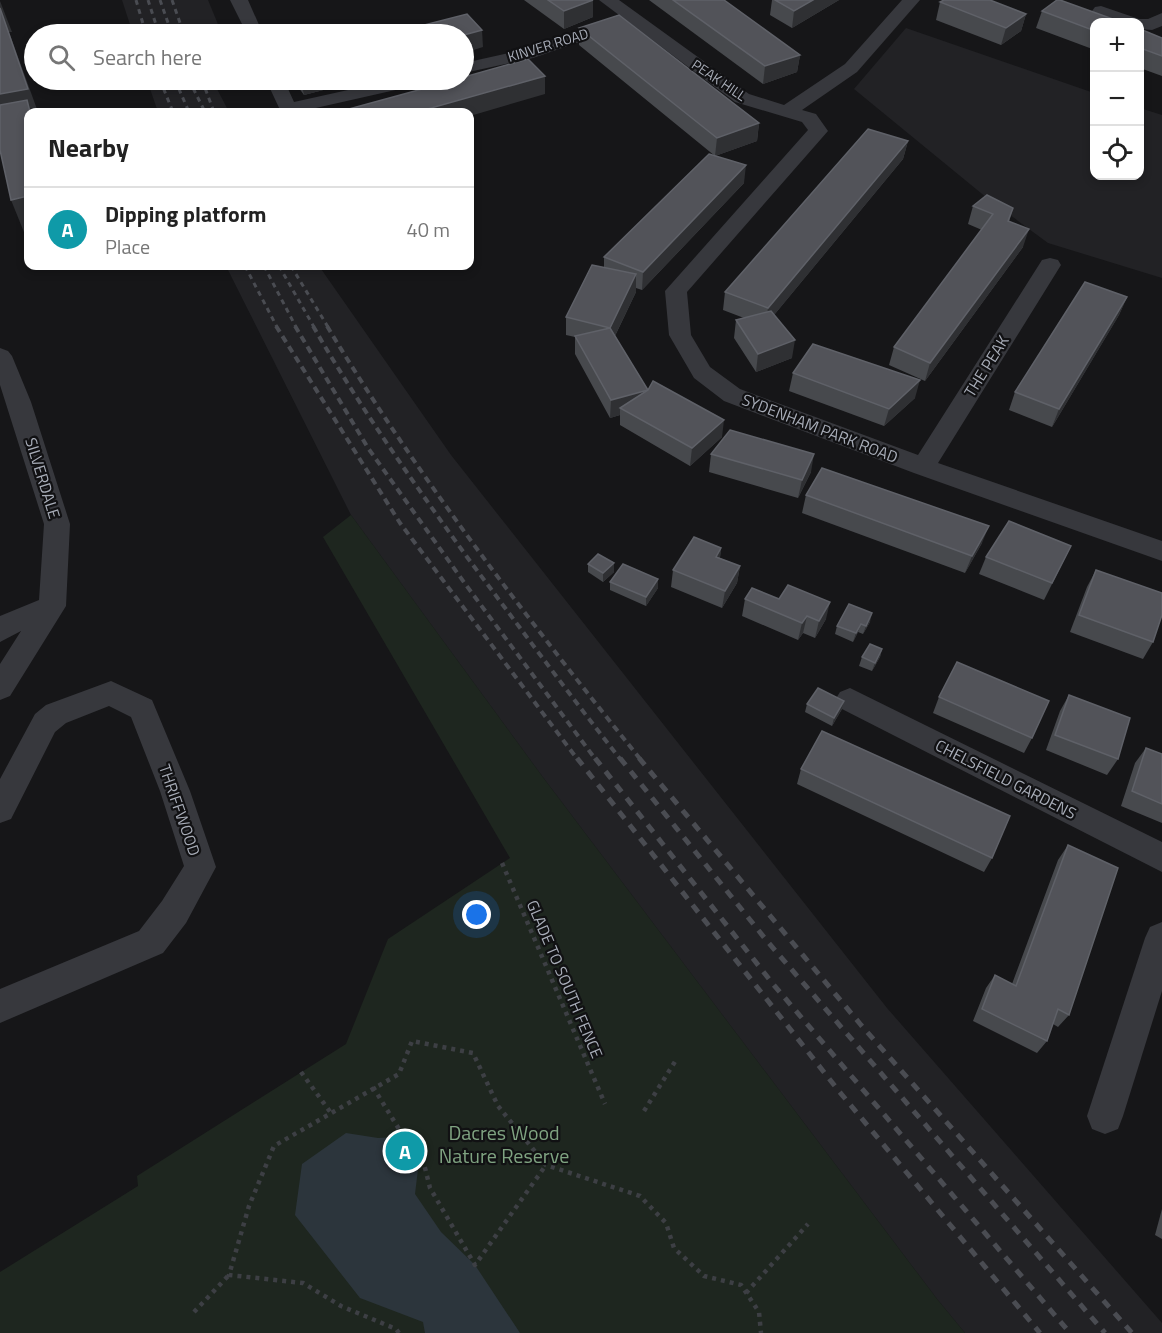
<!DOCTYPE html>
<meta charset="utf-8">
<style>
body{margin:0;font-family:"Titillium Web",sans-serif;background:#f6f6f6;color:#222}
.controls{position:absolute;right:18px;top:18px;display:grid;overflow:hidden;border-radius:12px;box-shadow:0 3px 9px #0003}
.controls button{width:54px;height:54px;display:grid;place-items:center;padding:0;border:0;border-bottom:2px solid #e0e0e0;background:#fff;color:#222;font:30px sans-serif}
.you{position:absolute;left:477px;top:915px;width:21px;height:21px;margin:-15px;border:4px solid #fff;border-radius:50%;background:#1a73e8;box-shadow:0 0 0 9px #1a73e833}
.badge{display:grid;place-items:center;width:39px;height:39px;border-radius:50%;background:#111827;color:#fff;font-size:20px;font-weight:700}
.pin{position:absolute;translate:-50% -50%;border:3px solid #fff;box-shadow:0 2px 6px #0006}
.list{margin:0;padding:0;list-style:none}
h2{display:flex;justify-content:space-between;align-items:center;height:78px;margin:0;padding:0 24px;font-size:26px}
h2 small{font-size:20px;font-weight:400;color:#767676}
.list li{display:grid;grid-template-columns:39px 1fr auto;gap:18px;align-items:center;box-sizing:border-box;height:84px;padding:0 24px;border-top:2px solid #e0e0e0}
.list b{display:block;font-size:22px;white-space:nowrap}
.list p{margin:0;font-size:20px;white-space:nowrap;color:#767676}
.list em{font-size:20px;font-style:normal;color:#767676}
.icon{flex:none;width:33px;height:33px;fill:none;stroke:currentColor;stroke-width:2;stroke-linecap:round;stroke-linejoin:round}
.map{position:relative;flex:none;width:1162px;height:1333px;overflow:hidden}
.search{position:absolute;background:#fff;box-shadow:0 3px 9px #0003;left:24px;top:24px;width:450px;height:66px;display:flex;align-items:center;gap:15px;box-sizing:border-box;padding:0 21px;border-radius:33px;color:#767676;font-size:22px}
.panel{position:absolute;background:#fff;box-shadow:0 3px 9px #0003;left:24px;top:108px;width:450px;height:162px;border-radius:12px}
.map>svg:first-child{display:block}
</style>
<div class="map">
<svg width="1162" height="1333" viewBox="0 0 1162 1333">
<rect width="100%" height="100%" fill="#161618"/>
<g fill="#222225">
<path d="M122,0h86l14,34h-89z"/>
<path d="M906,28l188,65v83h46v-68l22,7v163l-114,-35 -61,-45 -133,-109z"/>
<path d="M147,80h93l-24,7 13,25h-71z"/>
<path d="M226,266h93l132,189 436,553 275,315v10h-197l-28,-34 -395,-523 -191,-261z"/>
</g>
<path fill="#1e261f" d="M351,515l191,261 395,523 28,34h-965v-61l138,-86 -1,-10 209,-132 42,-105 122,-81 -187,-321z"/>
<path fill="#2c353c" d="M346,1133l32,5 19,-1 22,24 -4,33 26,38 34,33 45,68h-95l-2,-11 -63,-24 -65,-83 7,-51z"/>
<g fill="none" stroke-linecap="round" stroke-linejoin="round">
<g stroke="#3d3f44" stroke-width="4.5" stroke-dasharray="4 5" stroke-linecap="butt">
<path d="M502,863l103,241"/>
<path d="M301,1072l30,41"/>
<path d="M373,1087l29,47"/>
<path d="M644,1111l32,-51"/>
<path d="M416,1152l7,8 7,28 45,77 71,-100"/>
<path d="M746,1293l62,-69"/>
<path d="M194,1312l35,-37"/>
<path d="M399,1333l-3,-4 -55,-23 -38,-23 -74,-8 20,-69 25,-60 125,-72 13,-33 61,12 25,53 48,59 94,31 26,27 8,25 30,28 37,9 18,27 2,21"/>
</g>
<g fill="#37383d" fill-rule="evenodd">
<path d="M230,0h18l15,34h-16z"/>
<path d="M599,0h20l130,94 35,11 61,-41 57,-64h18l-63,72 -55,38 14,4 12,17 -141,161 4,43 19,32 30,22 178,66 124,-195 8,-2 8,2 3,5 -123,198 224,78v20l-248,-88 -190,-72 -30,-23 -25,-43 -4,-44 143,-161 -6,-8 -67,-20z"/>
<path d="M1101,6l38,13h9l14,-6v13l-10,4 -12,-1v-7c-15,0 -38,2 -48,-11l3,-4z"/>
<path d="M614,19l6,1 3,4 -3,4 -87,30 -69,15v-10l58,-13z"/>
<path d="M266,80h18l10,22 99,-22h31l-2,4 -124,28h-17z"/>
<path d="M0,348l8,3 4,5 19,46 39,122 -4,82 -56,90 -10,4v-36l21,-33 -21,11v-26l39,-16 5,-76 -44,-139z"/>
<path d="M111,681l41,19 38,91 26,76 -30,56 -23,30 -163,70v-34l139,-58 23,-30 22,-35 -24,-75 -29,-74 -22,-11 -43,17 -11,9 -44,87 -11,4v-44l35,-65 11,-9z"/>
<path d="M850,688l312,154v30l-322,-164 -5,-8 5,-8z"/>
<path d="M1162,922v69l-39,125 -5,13 -13,5 -13,-5 -5,-13 58,-178 5,-11z"/>
</g>
<g stroke="#4a4c52" stroke-width="3" stroke-dasharray="5 4.5" stroke-linecap="butt">
<path d="M136,0l10,34"/>
<path d="M148,0l11,34"/>
<path d="M160,0l12,34"/>
<path d="M172,0l12,34"/>
<path d="M160,80l13,32"/>
<path d="M175,80l14,32"/>
<path d="M189,80l16,32"/>
<path d="M202,80l12,32"/>
<path d="M245,266l32,61"/>
<path d="M264,266l32,61"/>
<path d="M279,266l35,61"/>
<path d="M291,266l37,61"/>
</g>
<g stroke="#4a4c52" stroke-width="4" stroke-dasharray="7 5" stroke-linecap="butt">
<path d="M276,326l124,197 178,237"/>
<path d="M295,326l73,122 98,137 130,175"/>
<path d="M313,326c46,80 100,156 154,231 51,68 101,136 154,203"/>
<path d="M327,326c92,153 202,295 314,434"/>
</g>
<g stroke="#4a4c52" stroke-width="5" stroke-dasharray="9 8" stroke-linecap="butt">
<path d="M577,758l261,332 202,243"/>
<path d="M595,758l178,226 297,349"/>
<path d="M620,758l147,183 338,392"/>
<path d="M639,758l222,267 271,308"/>
</g>
</g>
<g fill="#47494d">
<path d="M524,0h69v17l-29,12z"/>
<path d="M649,0h75l76,55 -3,17 -34,12z"/>
<path d="M772,0h67l-47,28 -22,-13z"/>
<path d="M940,2l86,12 -5,17 -20,14 -65,-25z"/>
<path d="M1042,11l53,11v28l-59,-22z"/>
<path d="M579,28l180,95 -2,18 -42,15 29,27 -102,107 -6,-2v4l-21,44 33,54 74,47 -32,29 -70,-41v-10l-10,3 -35,-64v-17l-9,-2v-18l38,-50v-10l111,-101 -136,-111z"/>
<path d="M1140,29l22,9v38l-22,-8z"/>
<path d="M293,80h69l-58,15z"/>
<path d="M908,141l-5,18 -129,156 18,43 -36,14 -22,-34 2,-18 8,-2 -21,-8 2,-18z"/>
<path d="M973,206l40,2 -4,14 14,25 -98,134 -36,-16 5,-18 88,-117 -14,-6z"/>
<path d="M1127,297l-8,18 -67,112 -43,-17 6,-18z"/>
<path d="M793,373l122,25 -31,28 -95,-35z"/>
<path d="M711,454l100,18 -13,26 -89,-26z"/>
<path d="M806,495l176,48 -17,30 -163,-60z"/>
<path d="M1071,546l-27,54 -65,-26 7,-17z"/>
<path d="M721,548l-1,10 20,8 -3,17 -15,25 -51,-21 2,-17z"/>
<path d="M614,563v9l-11,10 -15,-10v-8z"/>
<path d="M1096,570l57,72 -10,17 -73,-27 17,-45z"/>
<path d="M610,582l48,6 -12,18 -36,-16z"/>
<path d="M745,599h34l47,20 -11,19 -12,-5 -5,7 -56,-24z"/>
<path d="M870,622l-7,12 -5,-2 -5,10 -18,-8 2,-8z"/>
<path d="M882,649l-2,8 -8,14 -13,-5 3,-9z"/>
<path d="M1069,695l49,64 -11,16 -61,-25 14,-39z"/>
<path d="M939,697l93,41 -8,15 -91,-40z"/>
<path d="M844,701l-2,8 -10,17 -27,-14 2,-8z"/>
<path d="M1146,748l16,6v69l-41,-17 14,-43z"/>
<path d="M801,769l191,89 -8,14 -187,-88z"/>
<path d="M1068,845l1,170 -11,12 -5,-3 -6,17 -10,12 -64,-32 13,-33 9,-13 17,9 46,-124z"/>
<path d="M388,1142l31,14 -13,11 -16,-20z"/>
<path d="M1162,1209v30l-7,-4z"/>
</g>
<g fill="#2f3033">
<path d="M593,0v17l-29,12v-18z"/>
<path d="M813,0h26l-47,28 2,-17z"/>
<path d="M0,1l12,31h-3l29,80h-10l-28,5z"/>
<path d="M1026,14l-5,17 -20,14 5,-17z"/>
<path d="M482,30l1,17 -19,6v-18z"/>
<path d="M800,55l-3,17 -34,12 2,-18z"/>
<path d="M545,76v18l-75,22v-4h-53z"/>
<path d="M301,80h61l-58,15z"/>
<path d="M759,123l-2,18 -42,15 2,-18z"/>
<path d="M908,141l-5,18 -138,167 3,-18z"/>
<path d="M746,165l-2,18 -102,107 1,-18z"/>
<path d="M28,196v46l-17,-42z"/>
<path d="M1029,229l-6,18 -98,134 5,-18z"/>
<path d="M636,274v18l-26,54v-18z"/>
<path d="M1127,297l-8,18 -67,112 7,-18z"/>
<path d="M795,340l-3,18 -36,14 2,-18z"/>
<path d="M920,380l-5,18 -31,28 5,-17z"/>
<path d="M648,390l-28,18v7l-10,3 1,-18z"/>
<path d="M724,420l-2,17 -32,29 2,-18z"/>
<path d="M814,454l-3,18 -13,26 4,-18z"/>
<path d="M989,526l-7,17 -17,30 7,-17z"/>
<path d="M721,548l-2,17 -3,-8z"/>
<path d="M614,563v9l-11,10v-9z"/>
<path d="M740,566l-3,17 -15,25 3,-17z"/>
<path d="M658,579v9l-12,18v-9z"/>
<path d="M830,602l-4,17 -11,19 4,-17z"/>
<path d="M872,613l-2,9 -7,12 3,-8z"/>
<path d="M807,616l-4,17 -5,7 4,-17z"/>
<path d="M861,624l-3,8 -5,10 3,-9z"/>
<path d="M882,649l-2,8 -8,14 3,-8z"/>
<path d="M844,701l-2,8 -10,17 2,-8z"/>
<path d="M417,1151l2,5 -13,11 -2,-5z"/>
</g>
<g fill="#525359" stroke="#5f6168" stroke-width="1.5">
<path d="M548,0h45l-29,11z"/>
<path d="M673,0h51l76,55 -35,11z"/>
<path d="M775,0h38l-19,11z"/>
<path d="M944,0h46l36,14 -20,14 -66,-26z"/>
<path d="M1057,0h3l61,22h-26v9l-53,-20z"/>
<path d="M0,8l28,81 -28,5z"/>
<path d="M467,14l15,16 -18,5 -75,-1z"/>
<path d="M619,15l140,108 -42,15 -138,-110z"/>
<path d="M1140,29l22,9v18l-22,-8z"/>
<path d="M528,59l17,17 -128,36h-79l117,-32h9v-3z"/>
<path d="M27,100l3,12h-2v84l-17,4 -11,-50v-45z"/>
<path d="M868,129l40,12 -140,167 -43,-16z"/>
<path d="M709,154l37,11 -103,107 -39,-15z"/>
<path d="M987,195l26,13 -5,13 21,8 -99,134 -36,-16 99,-133 -20,-8z"/>
<path d="M592,265l44,9 -26,54 38,62 -37,10 -36,-64 35,-8 -44,-11z"/>
<path d="M1085,282l42,15 -68,112 -44,-17z"/>
<path d="M771,311l24,29 -37,14 -22,-34z"/>
<path d="M813,344l107,36 -31,29 -96,-36z"/>
<path d="M653,381l71,39 -32,28 -72,-40 28,-18z"/>
<path d="M730,430l84,24 -12,26 -91,-26z"/>
<path d="M822,468l167,58 -17,30 -166,-61z"/>
<path d="M1009,521l62,25 -19,37 -66,-26z"/>
<path d="M694,537l27,11 -5,9 24,9 -15,25 -52,-21z"/>
<path d="M598,554l16,9 -11,10 -15,-9z"/>
<path d="M623,564l35,15 -12,18 -36,-15z"/>
<path d="M1096,570l66,23v22l-9,27 -74,-27z"/>
<path d="M788,585l42,17 -11,19 -12,-5 -5,7 -57,-24 7,-11 27,11z"/>
<path d="M849,604l23,9 -6,13 -5,-2 -5,9 -19,-7z"/>
<path d="M870,644l12,5 -7,14 -13,-6z"/>
<path d="M957,662l92,39 -17,37 -93,-41z"/>
<path d="M818,688l26,13 -10,17 -27,-14z"/>
<path d="M1069,695l61,23 -12,41 -63,-24z"/>
<path d="M822,731l188,85 -18,42 -191,-89z"/>
<path d="M1146,748l16,6v50l-30,-13z"/>
<path d="M1068,845l50,23 -49,147 -11,-6 -11,32 -65,-32 13,-34 21,11z"/>
<path d="M401,1130l16,21 -13,11 -16,-20z"/>
</g>
<g text-anchor="middle" stroke-width="4.5" stroke-linejoin="round" paint-order="stroke">
<g font-size="14" fill="#a8adb8" stroke="#111113">
<text transform="translate(548 45) rotate(-17)" y="5">KINVER ROAD</text>
<text transform="translate(719 80) rotate(34)" y="5">PEAK HILL</text>
</g>
<g font-size="16" fill="#a8adb8" stroke="#111113">
<text transform="translate(986 366) rotate(-58)" y="6">THE PEAK</text>
<text transform="translate(820 428) rotate(21)" y="6">SYDENHAM PARK ROAD</text>
<text transform="translate(43 478) rotate(73)" y="6">SILVERDALE</text>
<text transform="translate(1006 779) rotate(27)" y="6">CHELSFIELD GARDENS</text>
<text transform="translate(180 810) rotate(71)" y="6">THRIFFWOOD</text>
<text transform="translate(565 979) rotate(67)" y="6">GLADE TO SOUTH FENCE</text>
</g>
<g font-size="20" fill="#7fa381" stroke="#111113">
<text x="504" y="1140">Dacres Wood<tspan x="504" dy="23">Nature Reserve</tspan></text>
</g>
</g>
</svg>
<div class="controls">
<button>+</button>
<button>−</button>
<button><svg class="icon" aria-label="locate" viewBox="0 0 24 24"><circle cx="12" cy="12" r="6"/><path d="M12 2v4M12 18v4M2 12h4M18 12h4"/></svg></button>
</div>
<div class="you"></div>
<div class="pin badge" style="left:405px;top:1151px;background:#0f9aa8">A</div>
<div class="search"><svg class="icon" aria-label="search" viewBox="0 0 24 24"><circle cx="10" cy="10" r="6"/><path d="M15 15l6 6"/></svg>Search here</div>
<section class="panel">
<h2>Nearby<small></small></h2>
<ul class="list">
<li><span class="badge" style="background:#0f9aa8">A</span><div><b>Dipping platform</b><p>Place</p></div><em>40 m</em></li>
</ul>
</section>
</div>
